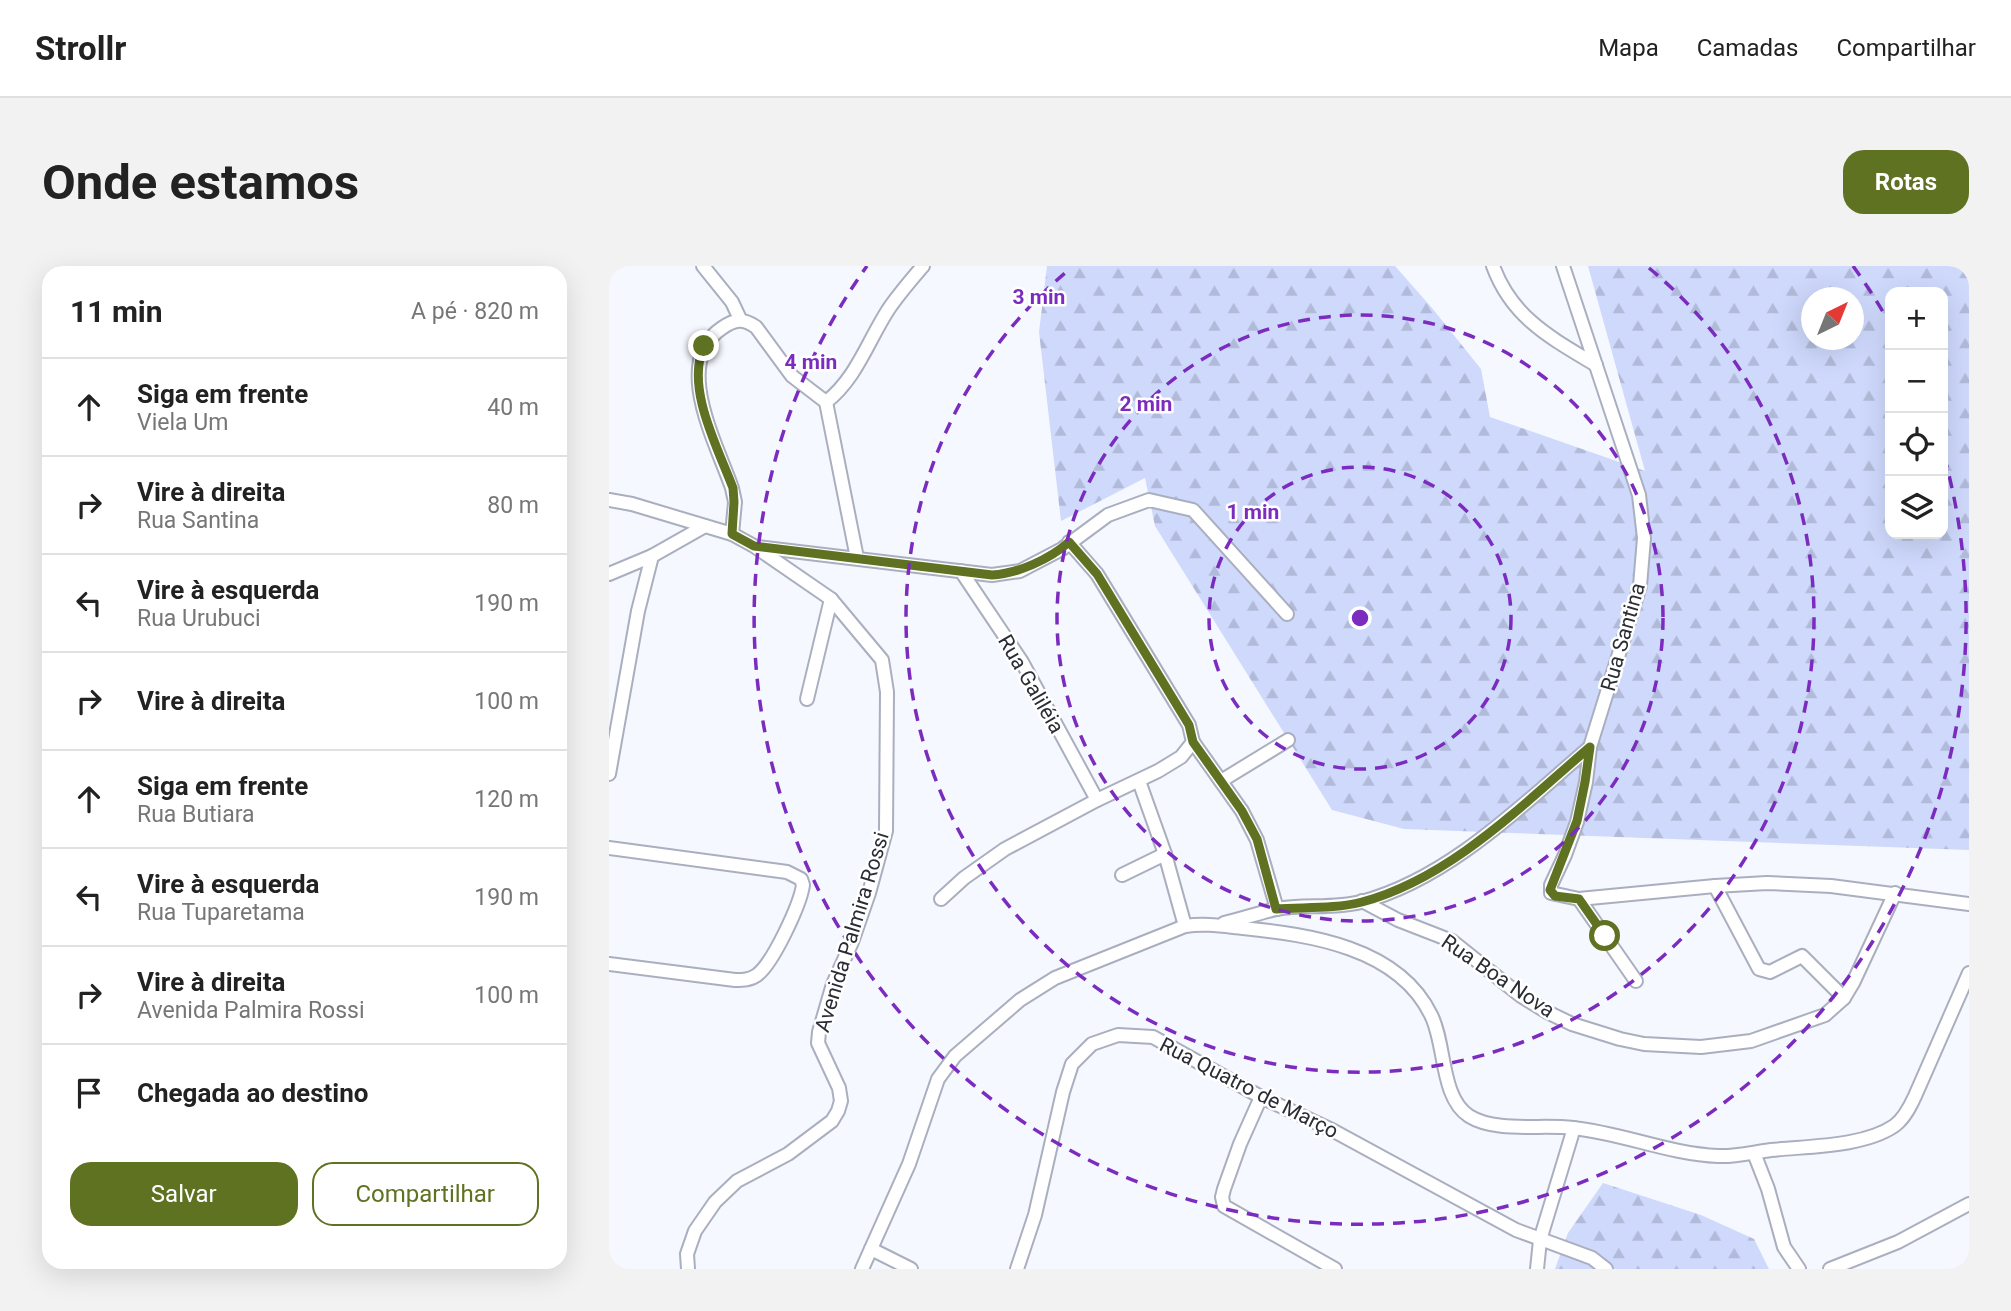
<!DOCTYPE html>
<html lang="pt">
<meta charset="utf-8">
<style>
body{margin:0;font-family:Roboto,sans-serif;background:#f2f2f2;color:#222}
.controls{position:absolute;right:21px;top:21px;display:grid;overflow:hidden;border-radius:14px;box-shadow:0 7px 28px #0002}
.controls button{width:63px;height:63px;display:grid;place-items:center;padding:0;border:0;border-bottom:2px solid #e0e0e0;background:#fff;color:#222;font:35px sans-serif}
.compass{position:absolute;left:1192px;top:21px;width:63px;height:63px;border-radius:50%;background:#fff;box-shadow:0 7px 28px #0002;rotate:43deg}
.stop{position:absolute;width:21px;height:21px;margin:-16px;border:5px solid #5f7221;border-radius:50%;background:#fff}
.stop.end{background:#5f7221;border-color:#fff;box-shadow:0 2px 7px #0008}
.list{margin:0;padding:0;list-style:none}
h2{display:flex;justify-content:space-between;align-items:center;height:91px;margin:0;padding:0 28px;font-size:30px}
h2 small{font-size:23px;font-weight:400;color:#767676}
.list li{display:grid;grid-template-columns:46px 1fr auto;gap:21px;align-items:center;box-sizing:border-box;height:98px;padding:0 28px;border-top:2px solid #e0e0e0}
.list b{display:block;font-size:26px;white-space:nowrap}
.list p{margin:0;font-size:23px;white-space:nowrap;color:#767676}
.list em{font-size:23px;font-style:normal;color:#767676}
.actions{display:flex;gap:14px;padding:21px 28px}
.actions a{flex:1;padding:16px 0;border:2px solid #5f7221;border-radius:21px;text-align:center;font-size:24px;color:#5f7221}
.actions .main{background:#5f7221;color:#fff}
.icon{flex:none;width:38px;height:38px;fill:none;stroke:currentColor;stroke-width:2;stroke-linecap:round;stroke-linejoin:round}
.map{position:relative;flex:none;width:1360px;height:1003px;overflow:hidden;border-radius:21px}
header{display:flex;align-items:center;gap:42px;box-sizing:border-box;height:98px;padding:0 35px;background:#fff;border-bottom:2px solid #e0e0e0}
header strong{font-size:33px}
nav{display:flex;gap:38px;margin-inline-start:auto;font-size:24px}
.intro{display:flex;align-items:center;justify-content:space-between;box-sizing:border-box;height:168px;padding:0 42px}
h1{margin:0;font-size:49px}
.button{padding:18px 32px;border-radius:21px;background:#5f7221;color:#fff;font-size:24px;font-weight:700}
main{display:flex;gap:42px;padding:0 42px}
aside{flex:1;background:#fff;border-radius:21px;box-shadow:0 7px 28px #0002}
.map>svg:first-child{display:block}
</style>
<header>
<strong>Strollr</strong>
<nav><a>Mapa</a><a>Camadas</a><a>Compartilhar</a></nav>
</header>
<div class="intro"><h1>Onde estamos</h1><a class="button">Rotas</a></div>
<main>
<aside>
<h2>11 min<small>A pé · 820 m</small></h2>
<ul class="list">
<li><svg class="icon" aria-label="ahead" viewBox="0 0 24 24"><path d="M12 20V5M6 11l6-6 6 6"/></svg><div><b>Siga em frente</b><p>Viela Um</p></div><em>40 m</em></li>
<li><svg class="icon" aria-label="right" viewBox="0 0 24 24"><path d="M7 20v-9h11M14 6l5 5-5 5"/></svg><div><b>Vire à direita</b><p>Rua Santina</p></div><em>80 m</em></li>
<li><svg class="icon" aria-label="left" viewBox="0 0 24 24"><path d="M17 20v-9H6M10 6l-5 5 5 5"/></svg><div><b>Vire à esquerda</b><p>Rua Urubuci</p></div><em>190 m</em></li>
<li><svg class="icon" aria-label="right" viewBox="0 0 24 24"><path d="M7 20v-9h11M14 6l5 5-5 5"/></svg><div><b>Vire à direita</b></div><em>100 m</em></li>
<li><svg class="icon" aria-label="ahead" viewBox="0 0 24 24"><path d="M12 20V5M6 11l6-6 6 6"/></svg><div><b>Siga em frente</b><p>Rua Butiara</p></div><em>120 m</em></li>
<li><svg class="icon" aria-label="left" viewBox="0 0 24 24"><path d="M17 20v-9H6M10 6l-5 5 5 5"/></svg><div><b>Vire à esquerda</b><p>Rua Tuparetama</p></div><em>190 m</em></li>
<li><svg class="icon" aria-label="right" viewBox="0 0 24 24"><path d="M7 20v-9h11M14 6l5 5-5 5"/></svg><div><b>Vire à direita</b><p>Avenida Palmira Rossi</p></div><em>100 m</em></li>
<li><svg class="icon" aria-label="arrive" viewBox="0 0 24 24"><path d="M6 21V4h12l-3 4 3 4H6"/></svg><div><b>Chegada ao destino</b></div></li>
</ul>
<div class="actions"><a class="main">Salvar</a><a>Compartilhar</a></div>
</aside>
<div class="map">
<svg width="1360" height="1003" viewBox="0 0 1360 1003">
<defs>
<pattern id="forest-firs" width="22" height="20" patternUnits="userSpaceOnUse" patternTransform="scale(1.75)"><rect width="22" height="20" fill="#ced9fc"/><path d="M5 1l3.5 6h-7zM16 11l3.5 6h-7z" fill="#b1bbd9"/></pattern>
</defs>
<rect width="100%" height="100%" fill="#f6f8ff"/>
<g fill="url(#forest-firs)" fill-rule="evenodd">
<path d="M438,0h348l37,42 49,61 9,48 155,54 -57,-205h381v584l-565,-21 -72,-19 -177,-284 -10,-48 -84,43 -22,-189zM1281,26h53v242h-53zM1202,32h42v42h-42z"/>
<path d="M994,917l98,32 53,24 15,30h-214l13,-36z"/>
</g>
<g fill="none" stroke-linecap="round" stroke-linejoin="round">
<defs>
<g id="minor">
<path d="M94,0l29,36 8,17"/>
<path d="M884,0c19,52 58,72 103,99"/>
<path d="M954,0l76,229 5,43 -4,48 -50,161 -4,35 -9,40 -12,33 -14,30v8l28,6 136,-13 52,-3 64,3 138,18"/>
<path d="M217,136l31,156"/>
<path d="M0,234l23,4 100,30 22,12 77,53 51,61 5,32 -1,139 -17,62 -17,49 -19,42 -14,48 -1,11 21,45 2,13 -3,10 -6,10 -44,33 -51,27 -22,21 -20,29 -8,23 1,15"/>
<path d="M123,268l3,-32 -3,-14c-15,-44 -61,-126 -10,-160 13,-9 21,-10 34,-1l36,49 34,26c30,-23 42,-61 62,-92 10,-15 23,-30 35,-44"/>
<path d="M149,281l234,28 28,-4 42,-22 46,-34 41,-15 44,10 94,104"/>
<path d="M352,305l61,91 75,138"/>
<path d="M0,308l43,-18 53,-30"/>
<path d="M198,433l24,-100"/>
<path d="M584,476l49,69 15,29 20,69"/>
<path d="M0,508l29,-163 14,-55"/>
<path d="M530,515l26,73 20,72"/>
<path d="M612,515l67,-41"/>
<path d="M0,582l178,24 14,7 2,6c-3,20 -30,78 -46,90 -7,5 -14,5 -22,5l-126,-16"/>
<path d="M513,609l43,-21"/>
<path d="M1106,620l44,83 11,3 32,-16 42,42"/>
<path d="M332,633l23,-21 41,-29 92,-49 61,-29 23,-14 12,-15 -4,-17 -92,-151 -28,-32"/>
<path d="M970,633l57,82"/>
<path d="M753,635l36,19 54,21 69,55 26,16 25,12 48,15 24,5 57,3 50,-6 74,-26 19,-17 9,-15 42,-90"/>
<path d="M615,657c17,-4 35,-10 52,-14 28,-5 58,0 85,-7 88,-23 162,-98 229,-155"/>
<path d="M652,831l-21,47 -16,45 -2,8 2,9 111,63"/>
<path d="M1145,887l14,36 16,58 15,22"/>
<path d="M262,983l40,20"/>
<path d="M253,1003l47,-105 29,-85 17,-23 65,-56 35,-22 130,-52c20,-3 38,0 58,2 67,7 155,19 188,87 15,29 9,82 38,101 27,17 73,8 104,12 49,5 96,26 145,28 17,1 36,-4 53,-6 37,-4 92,-3 123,-24 10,-7 16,-19 21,-30l54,-123"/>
<path d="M408,1003l18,-54 28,-123 9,-28 20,-20 26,-9 35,2 108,60 71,33 184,100 76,28 14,11"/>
<path d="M928,1003l3,-29 34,-112"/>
<path d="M1221,1003l68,-27 71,-38"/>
</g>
</defs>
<use href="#minor" stroke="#aaafbf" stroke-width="16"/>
<use href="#minor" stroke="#fff" stroke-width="12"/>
</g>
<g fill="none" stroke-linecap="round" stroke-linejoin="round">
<path stroke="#5f7221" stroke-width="9" d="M95,80c-19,42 14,102 29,142l1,14 -2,32 22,12 238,29c25,-1 58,-16 77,-33l28,32 92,151 4,17 49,69 15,28 19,70c28,-2 59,0 86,-7 89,-24 160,-97 228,-155l-5,35 -8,39 -27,69 5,6 24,3 26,37"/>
</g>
<g fill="none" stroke="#7b2cbf" stroke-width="3.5" stroke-dasharray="12 9">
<circle cx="751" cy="352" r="151"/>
<circle cx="751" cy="352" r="303"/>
<path d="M1040 2A454 454 0 1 1 462 2"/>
<path d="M1244 0A606 606 0 0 1 1281 58M1335 190A606 606 0 1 1 258 0"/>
</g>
<g text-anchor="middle" stroke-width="5" stroke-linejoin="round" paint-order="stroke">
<g font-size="21" fill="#2b2d34" stroke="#fff">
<text transform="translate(1014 371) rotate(-74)" y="7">Rua Santina</text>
<text transform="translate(422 418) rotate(60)" y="7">Rua Galiléia</text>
<text transform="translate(243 666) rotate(-73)" y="7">Avenida Palmira Rossi</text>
<text transform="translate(889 710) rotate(34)" y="7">Rua Boa Nova</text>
<text transform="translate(640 822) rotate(27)" y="7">Rua Quatro de Março</text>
</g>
</g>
<circle cx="751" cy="352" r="10" fill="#7b2cbf" stroke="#fff" stroke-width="3.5"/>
<g font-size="21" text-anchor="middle" font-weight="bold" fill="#7b2cbf" stroke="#fff" stroke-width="5" stroke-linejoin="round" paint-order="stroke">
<text x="430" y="38">3 min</text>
<text x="202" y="103">4 min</text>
<text x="537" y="145">2 min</text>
<text x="644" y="253">1 min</text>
</g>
</svg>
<div class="controls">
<button>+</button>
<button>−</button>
<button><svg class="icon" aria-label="locate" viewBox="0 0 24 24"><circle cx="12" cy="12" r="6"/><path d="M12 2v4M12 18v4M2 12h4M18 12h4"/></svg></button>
<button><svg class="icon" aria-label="layers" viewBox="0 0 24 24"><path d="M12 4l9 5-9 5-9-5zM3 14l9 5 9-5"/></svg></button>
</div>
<svg class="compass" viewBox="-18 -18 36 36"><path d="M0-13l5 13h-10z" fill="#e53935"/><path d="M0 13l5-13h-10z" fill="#767676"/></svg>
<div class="stop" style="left:996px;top:670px"></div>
<div class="stop end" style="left:95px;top:80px"></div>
</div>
</main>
